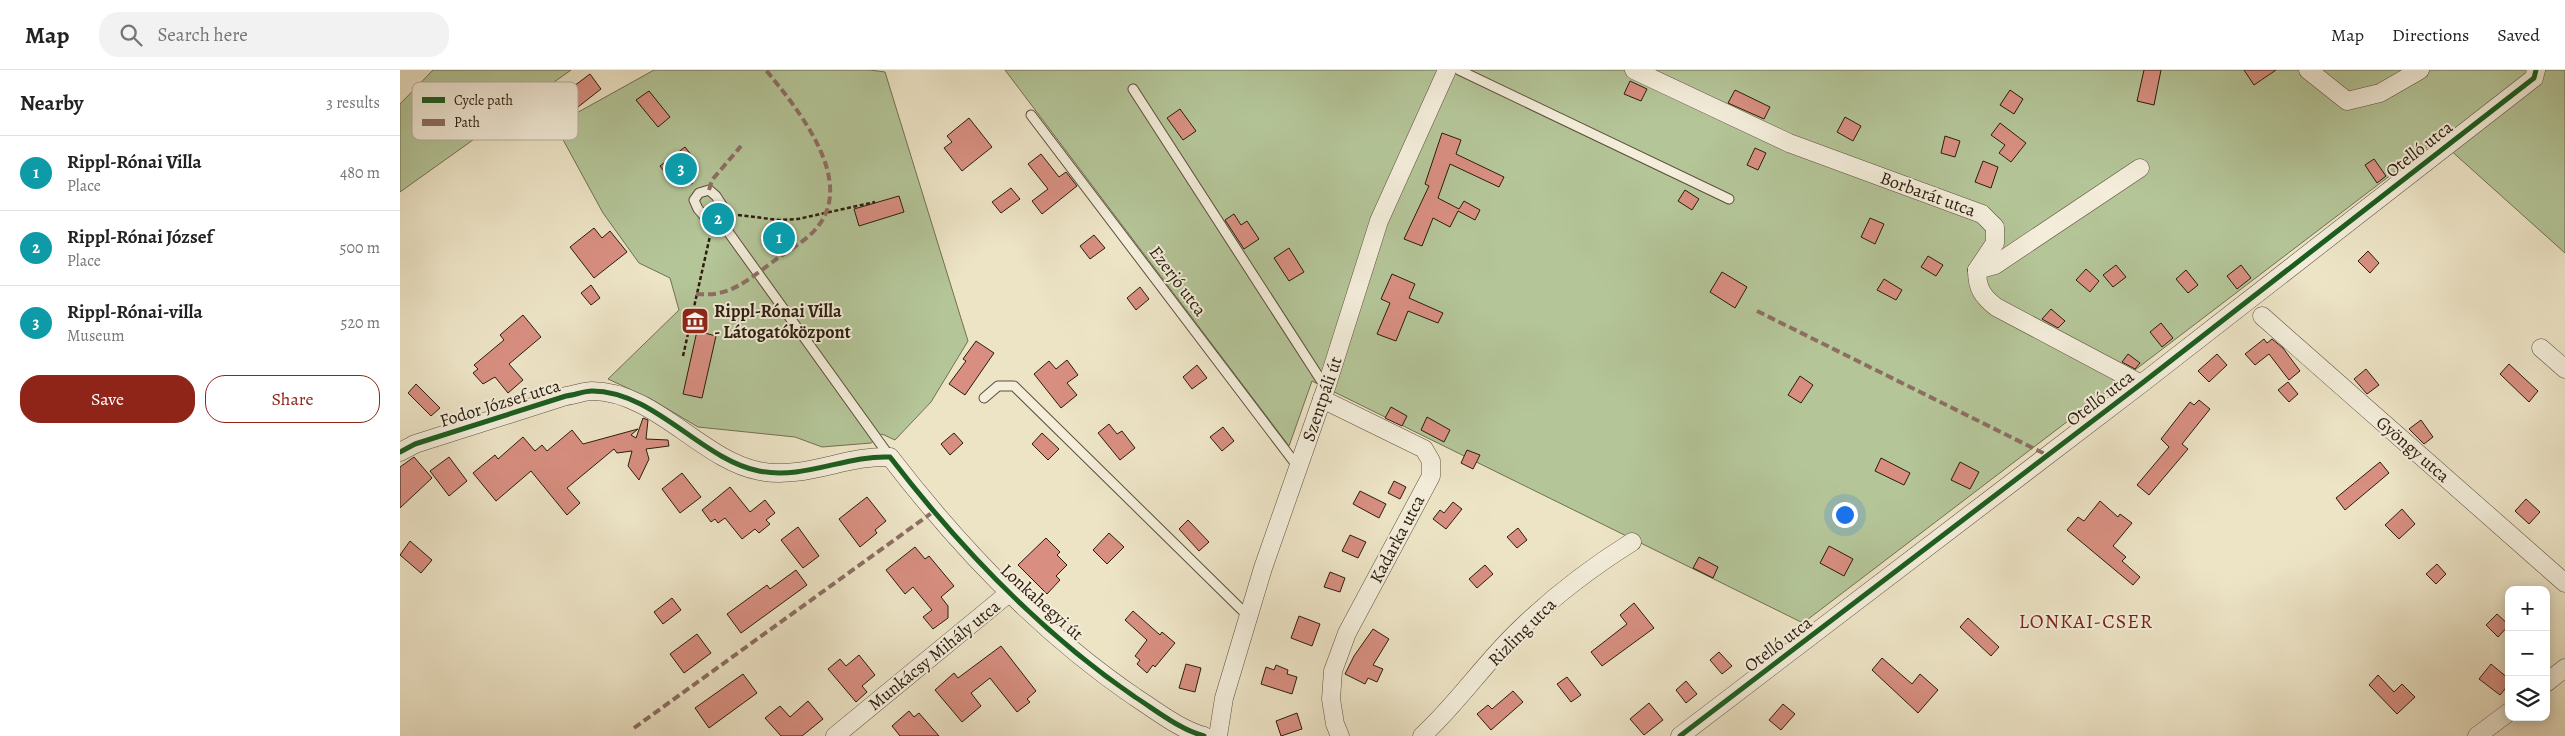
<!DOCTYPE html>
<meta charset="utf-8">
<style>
body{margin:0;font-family:Alegreya,serif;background:#f2f2f2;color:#222}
.controls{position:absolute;right:15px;bottom:15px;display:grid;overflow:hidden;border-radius:10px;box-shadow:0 2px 12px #0003}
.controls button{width:45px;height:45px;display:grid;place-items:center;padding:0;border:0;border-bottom:1px solid #e0e0e0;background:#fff;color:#222;font:25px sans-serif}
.you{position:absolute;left:1444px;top:444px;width:18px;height:18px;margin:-12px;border:4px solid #fff;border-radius:50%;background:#1a73e8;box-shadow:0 0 0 8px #1a73e833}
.badge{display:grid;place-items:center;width:32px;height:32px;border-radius:50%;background:#8f2418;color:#fff;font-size:16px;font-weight:700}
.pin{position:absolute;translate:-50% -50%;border:2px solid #fff;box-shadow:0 1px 5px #0006}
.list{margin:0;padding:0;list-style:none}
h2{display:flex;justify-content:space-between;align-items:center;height:65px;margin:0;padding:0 20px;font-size:21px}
h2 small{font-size:16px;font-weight:400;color:#767676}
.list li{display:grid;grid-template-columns:32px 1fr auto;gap:15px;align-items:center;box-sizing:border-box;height:75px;padding:0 20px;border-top:1px solid #e0e0e0}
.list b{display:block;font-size:19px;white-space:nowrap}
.list p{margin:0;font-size:16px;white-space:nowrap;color:#767676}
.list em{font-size:16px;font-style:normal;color:#767676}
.actions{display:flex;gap:10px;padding:15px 20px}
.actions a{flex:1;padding:11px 0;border:1px solid #8f2418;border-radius:20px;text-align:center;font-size:18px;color:#8f2418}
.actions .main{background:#8f2418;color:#fff}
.icon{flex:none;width:28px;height:28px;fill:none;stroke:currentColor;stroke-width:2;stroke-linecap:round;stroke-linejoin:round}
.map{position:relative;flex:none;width:2165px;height:666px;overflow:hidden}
header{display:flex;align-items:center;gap:30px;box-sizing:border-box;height:70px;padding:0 25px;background:#fff;border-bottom:1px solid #e0e0e0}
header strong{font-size:24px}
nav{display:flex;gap:28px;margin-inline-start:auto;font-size:18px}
.search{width:350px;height:45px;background:#f2f2f2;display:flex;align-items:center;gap:12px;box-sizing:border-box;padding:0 18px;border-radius:20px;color:#767676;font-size:19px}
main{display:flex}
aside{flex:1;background:#fff}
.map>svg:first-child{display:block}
</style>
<header>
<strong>Map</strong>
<div class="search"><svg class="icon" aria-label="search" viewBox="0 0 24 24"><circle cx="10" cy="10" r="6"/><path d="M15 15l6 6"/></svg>Search here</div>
<nav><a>Map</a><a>Directions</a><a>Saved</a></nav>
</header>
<main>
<aside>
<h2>Nearby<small>3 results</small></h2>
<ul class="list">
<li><span class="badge" style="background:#0f9aa8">1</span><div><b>Rippl-Rónai Villa</b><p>Place</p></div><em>480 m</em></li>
<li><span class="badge" style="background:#0f9aa8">2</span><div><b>Rippl-Rónai József</b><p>Place</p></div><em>500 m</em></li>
<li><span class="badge" style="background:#0f9aa8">3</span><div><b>Rippl-Rónai-villa</b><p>Museum</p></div><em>520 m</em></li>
</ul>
<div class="actions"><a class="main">Save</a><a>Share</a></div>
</aside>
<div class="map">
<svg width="2165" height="666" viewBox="0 0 2165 666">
<rect width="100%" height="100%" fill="#ede4c6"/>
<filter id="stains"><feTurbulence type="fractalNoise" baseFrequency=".004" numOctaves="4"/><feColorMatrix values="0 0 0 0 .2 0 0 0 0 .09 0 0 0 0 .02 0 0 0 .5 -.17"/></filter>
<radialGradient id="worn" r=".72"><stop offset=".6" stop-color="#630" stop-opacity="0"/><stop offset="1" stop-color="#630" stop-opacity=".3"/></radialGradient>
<g fill="#b4c598" stroke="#707053">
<path d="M33,0h138l-171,122v-88z"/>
<path d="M254,0h216l15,2 83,269 -37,61 -36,38 -13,-6 -11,9 -49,4 -27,-10 -97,-10 -47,-28 -43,-20 71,-69 -9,-32 -31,-15 -36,-50 -48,-88z"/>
<path d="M605,0h1560v183l-127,-114 -635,484 -491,-242 -23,65z"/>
</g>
<g fill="#d88f81" stroke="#2b1c0e">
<path d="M1744,0h17l-7,35 -17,-4z"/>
<path d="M1844,0h32l-22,15z"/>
<path d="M190,4l11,15 -23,18 -12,-15z"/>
<path d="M1230,11l17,8 -6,12 -17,-7z"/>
<path d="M1335,20l35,17 -6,12 -36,-16z"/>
<path d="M1610,20l13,9 -9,15 -14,-9z"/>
<path d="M249,21l21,26 -12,10 -22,-27z"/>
<path d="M780,39l16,22 -13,9 -16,-22z"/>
<path d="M1445,47l16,9 -8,15 -16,-9z"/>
<path d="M569,48l23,29 -30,24 -18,-23 8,-6 -5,-6z"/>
<path d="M1600,53l26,20 -15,19 -12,-9 6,-8 -14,-10z"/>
<path d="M1042,63l19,7 -5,14 48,23 -5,10 -49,-23 -12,34 21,11 5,-8 16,9 -5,10 -17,-9 -8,16 -17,-9 -11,28 -18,-7 25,-53 -4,-2z"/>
<path d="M1545,66l15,5 -5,16 -14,-4z"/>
<path d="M285,77l10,13 -7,5 5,7 -12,9 -5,-7 -6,5 -10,-13z"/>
<path d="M1355,78l11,5 -8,17 -11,-5z"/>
<path d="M641,84l18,23 7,-5 11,14 -35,28 -10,-13 16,-12 -20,-25z"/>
<path d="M1974,89l12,17 -9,7 -12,-18z"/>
<path d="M1583,91l15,6 -7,21 -16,-6z"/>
<path d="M611,118l9,11 -19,14 -9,-11z"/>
<path d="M1285,120l14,9 -7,11 -14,-9z"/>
<path d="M499,126l5,16 -45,14 -5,-17z"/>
<path d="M834,144l7,11 6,-4 12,18 -15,10 -19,-29z"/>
<path d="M1470,148l14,6 -9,20 -14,-7z"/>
<path d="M194,158l8,10 8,-7 17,21 -33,26 -24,-31z"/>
<path d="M694,165l11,13 -15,11 -10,-13z"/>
<path d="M889,178l15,24 -15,9 -15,-23z"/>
<path d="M1968,181l11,12 -9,10 -12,-12z"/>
<path d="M1528,186l15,9 -7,11 -15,-9z"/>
<path d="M1716,195l10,12 -13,10 -10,-12z"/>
<path d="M1841,195l10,13 -14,11 -10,-13z"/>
<path d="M1686,199l13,12 -9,11 -14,-12z"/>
<path d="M1786,200l12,15 -10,8 -12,-14z"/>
<path d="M1322,202l25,15 -12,21 -25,-16z"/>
<path d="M992,204l23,10 -6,14 34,15 -5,10 -30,-12 -12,30 -19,-7 13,-31 -9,-4z"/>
<path d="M1484,209l18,11 -6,10 -19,-10z"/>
<path d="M191,215l9,13 -9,7 -10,-12z"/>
<path d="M740,217l9,12 -13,11 -9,-12z"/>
<path d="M1651,239l14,12 -7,7 -16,-9z"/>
<path d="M123,245l18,22 -32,27 14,16 -15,13 -13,-16 -12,7 -10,-11 5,-4 -4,-4 30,-25 -4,-5z"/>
<path d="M1761,253l12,15 -11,9 -12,-15z"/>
<path d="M297,261l19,5 -14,62 -19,-4z"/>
<path d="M1864,269l3,4 5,-4 11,9 17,23 -11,9 -20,-26 -14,11 -10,-11z"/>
<path d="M576,271l18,12 -29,42 -16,-11 17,-23 -3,-2z"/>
<path d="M1728,284l12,9 -5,6 -13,-7z"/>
<path d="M1817,284l10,11 -18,17 -11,-11z"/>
<path d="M667,290l11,15 -11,8 10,12 -16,13 -27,-34 15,-13 7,8z"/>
<path d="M2109,294l29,27 -9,11 -29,-28z"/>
<path d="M797,295l10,13 -15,11 -9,-12z"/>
<path d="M1966,299l13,16 -12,9 -13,-15z"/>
<path d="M1400,306l13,9 -12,18 -13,-8z"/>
<path d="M1888,312l10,12 -9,8 -11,-12z"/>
<path d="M16,314l24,24 -9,8 -23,-23z"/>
<path d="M1799,330l11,9 -28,35 6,5 -39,46 -12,-10 32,-38 -8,-8 29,-37 4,3z"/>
<path d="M991,337l16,9 -5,10 -17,-8z"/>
<path d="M1027,347l23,13 -6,12 -23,-12z"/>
<path d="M243,348l5,2 -2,19 22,1 1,6 -23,3 3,10 -10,21 -11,-14 4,-15 -15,2 -3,-4 -47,39 13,15 -13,12 -36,-44 -35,30 -23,-28 22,-18 3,4 25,-22 12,14 7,-6 5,6 25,-21 11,14 55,-15 -7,6 5,3z"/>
<path d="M2021,350l12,17 -9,7 -15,-15z"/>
<path d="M709,354l8,10 5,-3 13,17 -15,12 -22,-27z"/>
<path d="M823,357l11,14 -12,10 -12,-14z"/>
<path d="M554,363l9,10 -13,12 -9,-11z"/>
<path d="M642,363l17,16 -11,11 -16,-16z"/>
<path d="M1067,380l13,5 -7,14 -12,-6z"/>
<path d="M14,387l18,21 -32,30v-41z"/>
<path d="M49,387l18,24 -18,15 -19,-25z"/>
<path d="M1481,388l29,15 -6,12 -29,-14z"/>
<path d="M1560,392l19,10 -9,17 -19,-9z"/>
<path d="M1980,392l9,11 -44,37 -9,-12z"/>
<path d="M282,403l19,24 -21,16 -18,-24z"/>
<path d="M994,411l12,6 -6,12 -12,-6z"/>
<path d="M330,417l20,25 15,-12 10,13 -9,7 4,4 -11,9 -4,-4 -13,10 -17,-21 -7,5 -3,-4 -4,3 -9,-12z"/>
<path d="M960,421l26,13 -7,14 -26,-14z"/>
<path d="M467,427l19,24 -11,9 2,3 -17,14 -21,-28z"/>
<path d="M2126,429l14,13 -11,12 -14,-13z"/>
<path d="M1700,431l18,16 2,-3 12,9 -19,23 13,11 -4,4 18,16 -7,8 -66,-55 11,-13 6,4z"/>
<path d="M1053,432l9,7 -16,20 -13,-10 7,-9 4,3z"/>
<path d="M2002,439l13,15 -16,15 -14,-14z"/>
<path d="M788,450l21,22 -10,9 -20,-22z"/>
<path d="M398,457l21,29 -16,12 -22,-28z"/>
<path d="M1118,458l9,12 -10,8 -10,-11z"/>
<path d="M709,463l15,14 -17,17 -14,-14z"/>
<path d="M950,465l16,7 -8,16 -16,-7z"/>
<path d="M646,468l14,14 -3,3 10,10 -11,11 4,4 -13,14 -29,-29z"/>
<path d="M10,471l22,19 -11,13 -21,-18z"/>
<path d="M1429,476l24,13 -9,17 -24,-13z"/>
<path d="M515,477l10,12 4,-3 25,30 -13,11 7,9v12l-15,11 -10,-12 9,-7 -19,-23 -8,7 -19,-24z"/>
<path d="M1299,487l19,10 -5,11 -20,-10z"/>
<path d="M2037,494l9,10 -10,10 -10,-10z"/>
<path d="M1085,495l8,9 -16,14 -8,-9z"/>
<path d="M396,500l11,15 -66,48 -14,-19 40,-29 3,4z"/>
<path d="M930,502l15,6 -5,14 -16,-5z"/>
<path d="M272,528l9,12 -18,14 -9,-12z"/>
<path d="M1234,533l20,25 -52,38 -11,-14 36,-28 -7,-9z"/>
<path d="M733,541l27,24 2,-3 13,11 -20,24 -2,-2 -6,8 -10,-9 3,-4 -5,-4 12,-16 -22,-20z"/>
<path d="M2097,544l12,11 -11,12 -12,-12z"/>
<path d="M899,546l21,8 -8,22 -21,-8z"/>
<path d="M1568,548l31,29 -8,9 -31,-29z"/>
<path d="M973,559l16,10 -16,26 10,4 -6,13 -9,-4 -3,6 -20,-10 9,-18z"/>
<path d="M297,564l14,19 -27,20 -14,-19z"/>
<path d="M601,576l35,45 -9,8 3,3 -13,10 -27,-34 -19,15 10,13 -19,16 -27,-32 19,-17 4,5z"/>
<path d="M1319,582l13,14 -10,8 -12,-14z"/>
<path d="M459,585l16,20 -13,11 5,6 -11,10 -28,-33 12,-10 6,7z"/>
<path d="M1482,588l30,26 8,-10 18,16 -20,23 -46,-43z"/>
<path d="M786,594l15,4 -6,24 -16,-4z"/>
<path d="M2091,594l18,15v5l-9,11 -21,-16z"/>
<path d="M876,595l12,5 -1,4 10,3 -5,17 -31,-10 5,-17 8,3z"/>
<path d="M343,604l14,19 -48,35 -14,-20z"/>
<path d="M1978,605l16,17 8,-8 13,13 -18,17 -28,-29z"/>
<path d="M1167,607l14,18 -10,7 -14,-18z"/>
<path d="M1286,611l11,13 -11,9 -10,-13z"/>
<path d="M1113,621l10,11 -32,28 -14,-16 11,-9 4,4z"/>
<path d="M408,631l15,18 -21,17h-21l-16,-18 15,-12 10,11z"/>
<path d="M1249,633l14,17 -19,15 -14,-16z"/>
<path d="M1383,634l12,10 -14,16 -12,-10z"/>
<path d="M509,641l5,6 5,-4 20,23h-39l-8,-10z"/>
<path d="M897,643l5,16 -21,7 -5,-15z"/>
</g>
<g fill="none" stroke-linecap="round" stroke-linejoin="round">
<defs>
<g id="lane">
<path d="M1059,0l270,129"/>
<path d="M733,19l193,299"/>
<path d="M631,45l267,352"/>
<path d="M324,156l-12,-1 -14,-16 -4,-9 5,-7 10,-3 7,6 11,17 -3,13 166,231"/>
<path d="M584,328l14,-12h16l234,230"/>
</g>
<g id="street">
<path d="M1234,0l155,73 193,71 13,13v16l-18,27"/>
<path d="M1908,0l39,31 33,-8 40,-23"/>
<path d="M1577,200c0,18 5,26 19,37l145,77"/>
<path d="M1577,200l18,-5 145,-97"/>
<path d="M1862,246l303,267"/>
<path d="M2141,278l24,21"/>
<path d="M922,329l102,50 7,12v15l-84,157 -14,38 -2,28 4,25 5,12"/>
<path d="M0,382l15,-8 151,-48c9,-1 18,-5 26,-5 62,0 110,69 167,80 45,9 87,-16 131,-14 70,91 150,175 245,240 22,14 44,32 69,39"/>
<path d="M2146,613l19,-15"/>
<path d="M435,666l174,-143"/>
<path d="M818,666l6,-38 39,-130 63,-180 53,-167 68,-151"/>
<path d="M1022,666c36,-33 63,-74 98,-107 34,-33 72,-62 112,-87"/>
<path d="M1280,666l461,-352 393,-306 2,-8"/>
<path d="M2077,666l32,-24"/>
</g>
</defs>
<use href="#lane" stroke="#5c4e3c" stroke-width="11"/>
<use href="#street" stroke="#5c4e3c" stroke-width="19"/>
<g stroke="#2b1c0e" stroke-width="2.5" stroke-dasharray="4 2.5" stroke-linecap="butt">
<path d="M287,107l5,7"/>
<path d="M338,145l41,5 19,-1 77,-17"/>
<path d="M283,286l27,-120"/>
</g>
<use href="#lane" stroke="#f3edda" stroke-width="9"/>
<use href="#street" stroke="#f3edda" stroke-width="18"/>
<g stroke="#8d6e63" stroke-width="4" stroke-dasharray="8 4" stroke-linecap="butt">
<path d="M309,120l3,-10 29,-34"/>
<path d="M296,224c8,0 16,1 23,-1 21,-4 42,-23 59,-35 14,-10 31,-19 41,-33 36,-48 -24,-119 -53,-155"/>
<path d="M1357,241l290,144"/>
<path d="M234,658l299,-216"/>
</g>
<defs>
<g id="cycleway">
<path d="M0,382l15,-8 151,-48c9,-1 18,-5 26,-5 62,0 110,69 167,80 45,9 87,-16 131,-14 70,91 150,175 245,240 22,14 44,32 69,39"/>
<path d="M1280,666l461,-352 393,-306 2,-8"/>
</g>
</defs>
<use href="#cycleway" stroke="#f3edda" stroke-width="8"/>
<use href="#cycleway" stroke="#1b5e20" stroke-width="5"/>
</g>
<defs>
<symbol id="museum-square" viewBox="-11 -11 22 22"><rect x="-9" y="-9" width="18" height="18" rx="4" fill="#8f2418" stroke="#f3edda"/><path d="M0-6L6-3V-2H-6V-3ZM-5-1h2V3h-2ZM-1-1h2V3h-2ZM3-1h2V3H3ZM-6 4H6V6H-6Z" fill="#fff"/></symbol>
</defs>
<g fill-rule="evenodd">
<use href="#museum-square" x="279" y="235" width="32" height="32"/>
</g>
<g text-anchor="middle" stroke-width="4" stroke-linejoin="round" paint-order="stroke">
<g font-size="18" fill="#2b1c0e" stroke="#f3edda">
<text transform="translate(2019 79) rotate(-38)" y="6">Otelló utca</text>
<text transform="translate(1528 124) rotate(20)" y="6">Borbarát utca</text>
<text transform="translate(778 211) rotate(53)" y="6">Ezerjó utca</text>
<text transform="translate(1700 328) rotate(-37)" y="6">Otelló utca</text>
<text transform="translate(922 329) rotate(-71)" y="6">Szentpáli út</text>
<text transform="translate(100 333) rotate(-17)" y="6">Fodor József utca</text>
<text transform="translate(2013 379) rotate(41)" y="6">Gyöngy utca</text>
<text transform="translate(997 469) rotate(-62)" y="6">Kadarka utca</text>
<text transform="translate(642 532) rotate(42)" y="6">Lonkahegyi út</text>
<text transform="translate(1122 562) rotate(-45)" y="6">Rizling utca</text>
<text transform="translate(1378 574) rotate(-37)" y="6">Otelló utca</text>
<text transform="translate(534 585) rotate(-39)" y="6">Munkácsy Mihály utca</text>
</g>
<g font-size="18" font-weight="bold" fill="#2b1c0e" stroke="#f3edda" text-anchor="start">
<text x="314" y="247">Rippl-Rónai Villa<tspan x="314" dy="21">- Látogatóközpont</tspan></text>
</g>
<g font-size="20" letter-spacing="1" fill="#7a1f14" stroke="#f3edda">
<text x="1686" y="558">LONKAI-CSER</text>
</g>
</g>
<rect x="12" y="12" width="166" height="58" rx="8" fill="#f3edda" stroke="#b7ae9d" stroke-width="1"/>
<rect x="22" y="27" width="23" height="6" fill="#1b5e20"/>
<rect x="22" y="49" width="23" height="7" fill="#8d6e63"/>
<g font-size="14" fill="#2b1c0e">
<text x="54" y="35">Cycle path</text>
<text x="54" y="57">Path</text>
</g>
<rect width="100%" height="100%" filter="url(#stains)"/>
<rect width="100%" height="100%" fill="url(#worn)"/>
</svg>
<div class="controls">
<button>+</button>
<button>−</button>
<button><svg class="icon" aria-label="layers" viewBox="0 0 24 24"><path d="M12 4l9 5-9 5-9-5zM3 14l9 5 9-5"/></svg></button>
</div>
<div class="you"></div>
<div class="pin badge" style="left:379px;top:168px;background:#0f9aa8">1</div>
<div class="pin badge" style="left:318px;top:149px;background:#0f9aa8">2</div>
<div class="pin badge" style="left:281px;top:99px;background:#0f9aa8">3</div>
</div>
</main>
